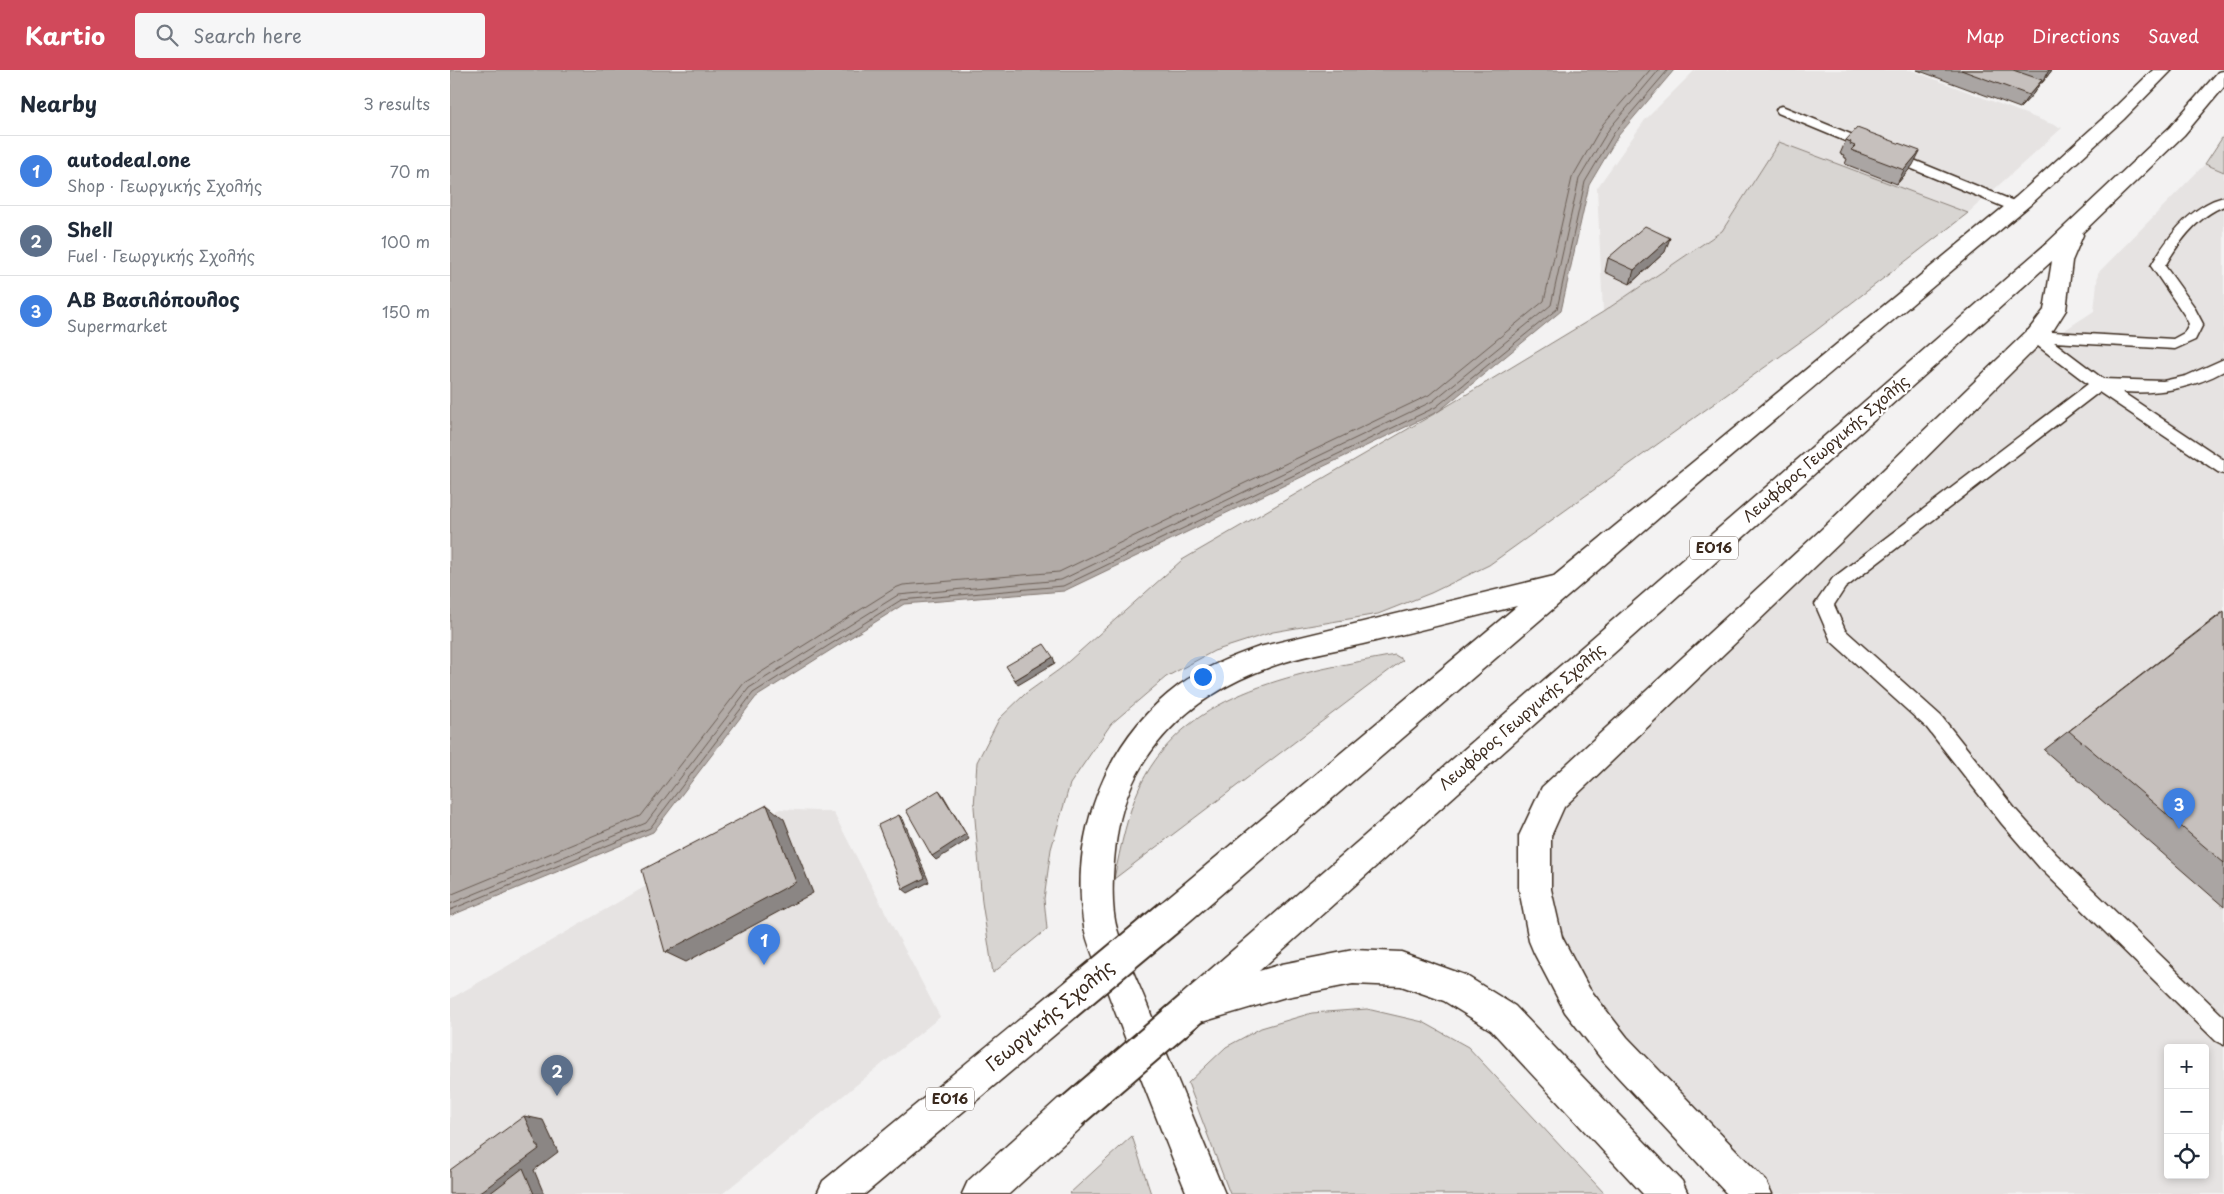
<!DOCTYPE html>
<meta charset="utf-8">
<style>
body{margin:0;font-family:"Playpen Sans",sans-serif;background:#f6f6f7;color:#1f2937}
.controls{position:absolute;right:15px;bottom:15px;display:grid;overflow:hidden;border-radius:5px;box-shadow:0 2px 8px #0003}
.controls button{width:45px;height:45px;display:grid;place-items:center;padding:0;border:0;border-bottom:1px solid #e0e1e3;background:#fff;color:#1f2937;font:25px sans-serif}
.you{position:absolute;left:752px;top:606px;width:18px;height:18px;margin:-12px;border:4px solid #fff;border-radius:50%;background:#1a73e8;box-shadow:0 0 0 8px #1a73e833}
.badge{display:grid;place-items:center;width:32px;height:32px;border-radius:50%;background:#d1495b;color:#fff;font-size:16px;font-weight:700}
.pin{position:absolute;translate:-50% -41px;filter:drop-shadow(0 1px 2px #0008)}
.pin::after{content:'';position:absolute;top:26px;width:18px;height:15px;background:inherit;clip-path:polygon(0 0,100% 0,50% 100%)}
.list{margin:0;padding:0;list-style:none}
h2{display:flex;justify-content:space-between;align-items:center;height:65px;margin:0;padding:0 20px;font-size:21px}
h2 small{font-size:16px;font-weight:400;color:#747a83}
.list li{display:grid;grid-template-columns:32px 1fr auto;gap:15px;align-items:center;box-sizing:border-box;height:70px;padding:0 20px;border-top:1px solid #e0e1e3}
.list b{display:block;font-size:19px;white-space:nowrap}
.list p{margin:0;font-size:16px;white-space:nowrap;color:#747a83}
.list em{font-size:16px;font-style:normal;color:#747a83}
.icon{flex:none;width:28px;height:28px;fill:none;stroke:currentColor;stroke-width:2;stroke-linecap:round;stroke-linejoin:round}
.map{position:relative;flex:none;width:1774px;height:1124px;overflow:hidden}
header{display:flex;align-items:center;gap:30px;box-sizing:border-box;height:70px;padding:0 25px;background:#d1495b;color:#fff}
header strong{font-size:24px}
nav{display:flex;gap:28px;margin-inline-start:auto;font-size:18px}
.search{width:350px;height:45px;background:#f6f6f7;display:flex;align-items:center;gap:12px;box-sizing:border-box;padding:0 18px;border-radius:5px;color:#747a83;font-size:19px}
main{display:flex}
aside{flex:1;background:#fff}
.map>svg:first-child{display:block}
</style>
<header>
<strong>Kartio</strong>
<div class="search"><svg class="icon" aria-label="search" viewBox="0 0 24 24"><circle cx="10" cy="10" r="6"/><path d="M15 15l6 6"/></svg>Search here</div>
<nav><a>Map</a><a>Directions</a><a>Saved</a></nav>
</header>
<main>
<aside>
<h2>Nearby<small>3 results</small></h2>
<ul class="list">
<li><span class="badge" style="background:#3f7fe0">1</span><div><b>autodeal.one</b><p>Shop · Γεωργικής Σχολής</p></div><em>70 m</em></li>
<li><span class="badge" style="background:#5c6f8a">2</span><div><b>Shell</b><p>Fuel · Γεωργικής Σχολής</p></div><em>100 m</em></li>
<li><span class="badge" style="background:#3f7fe0">3</span><div><b>ΑΒ Βασιλόπουλος</b><p>Supermarket</p></div><em>150 m</em></li>
</ul>
</aside>
<div class="map">
<svg width="1774" height="1124" viewBox="0 0 1774 1124">
<rect width="100%" height="100%" fill="#f3f2f2"/>
<filter id="ink" filterUnits="userSpaceOnUse"><feTurbulence type="fractalNoise" baseFrequency=".02" numOctaves="2"/><feDisplacementMap in="SourceGraphic" scale="10" xChannelSelector="R" yChannelSelector="G"/><feConvolveMatrix kernelMatrix="1 2 1 2 8 2 1 2 1" color-interpolation-filters="sRGB"/></filter>
<g filter="url(#ink)">
<g fill="#e6e3e2" fill-rule="evenodd">
<path d="M1245,0h216l151,58 -94,85 -189,-71 -57,89 -119,81 -6,-124 48,-68z"/>
<path d="M1755,94l19,8v1022h-459l-160,-168 -56,-94 -17,-69 31,-76 465,-433 66,-43 4,-38zM1718,978h37v127h-37z"/>
<path d="M330,739l53,3 107,205 -218,177h-272v-195z"/>
</g>
<g fill="#d8d5d2" stroke="#8a8078">
<path d="M1774,65v37l-19,-8z"/>
<path d="M1329,72l189,71 -154,119 -325,233 -58,28 -53,21 -105,18 -59,19 -48,26 -55,47 -41,60 -19,65 -7,50 3,30 -54,44 -11,-71 -8,-95 3,-45 22,-43 26,-25 35,-25 122,-109 257,-149 164,-99 119,-81z"/>
<path d="M945,585l8,5 -289,219c7,-33 13,-65 27,-95 47,-95 161,-112 254,-129z"/>
<path d="M917,939l56,13 45,25 137,147h-375l-42,-111 38,-36 35,-19 51,-15z"/>
<path d="M682,1066l19,58h-82z"/>
</g>
<path fill="#b2aba7" stroke="#827770" d="M0,0h1224l-56,66 -29,49 -28,126 -122,100 -375,180 -160,13 -148,93 -103,135 -203,84z"/>
<g fill="none" stroke-linecap="round" stroke-linejoin="round">
<g stroke="#6b5e55" stroke-width="1">
<path d="M0,825l191,-79 103,-133 151,-95 8,-3 156,-13 370,-177 115,-94 28,-123 31,-54 47,-54"/>
<path d="M0,834l196,-81 103,-135 149,-93 163,-15 372,-179 118,-96 28,-126 30,-50 50,-59"/>
<path d="M0,840l200,-82 103,-135 148,-93 162,-14 373,-179 121,-98 28,-127 29,-49 54,-63"/>
</g>
<defs>
<g id="lane">
<path d="M1332,36l239,98 2,3 -7,4 -5,-1 -233,-97 -2,-3 2,-3z"/>
<path d="M1774,127v9c-26,10 -46,37 -59,60l28,39 10,19 -8,16 -20,9 -121,-7 49,37 60,2 23,-5 38,-17v12c-33,18 -65,23 -102,21l102,68v14l-6,-2 -119,-80 -254,196 -11,17 11,25 96,86 75,94 40,44 168,163v28l-8,-4 -176,-173 -38,-44 -75,-96 -96,-87 -16,-37 18,-26 255,-194 -58,-44 -3,-4 3,-4 5,-1 138,8 11,-6 5,-9 -4,-8 -34,-50c16,-28 40,-61 73,-69z"/>
</g>
<path id="secondary" d="M1585,258l8,3 3,5 -3,5 -200,199 -279,267 -13,29v53l11,48 27,51 38,49 139,144 6,13h-45l-124,-133 -38,-49 -31,-59 -5,-12 -10,-52v-53l23,-49 283,-261 202,-195z"/>
<g id="primary">
<path d="M1703,0h19l-48,49 -94,86 -320,269 -526,452 -12,5 -12,-5 -4,-11 4,-11 357,-298c-51,13 -102,25 -154,38 -30,7 -64,12 -93,23 -81,29 -143,87 -154,175 -3,25 -6,63 1,87 8,27 21,53 31,78 25,63 51,125 77,187h-38c-26,-64 -51,-128 -76,-193 -7,-20 -24,-55 -27,-74 -15,-90 20,-186 94,-241 24,-18 53,-29 81,-39l295,-71 462,-379 95,-86z"/>
<path d="M1774,1v16l-40,48 -102,98 1,2 -11,26 -6,49 -12,19 -11,12 -8,3 -8,-3 -3,-5 20,-26 8,-49 -793,710 23,-7 71,-14 48,2 64,23 50,31 167,175 6,13h-45l-152,-164 -47,-29 -43,-15 -48,-2 -71,14 -90,27 -12,-5 -5,-12 5,-12 867,-753 123,-116 48,-55z"/>
<path d="M615,917l12,5 5,12 -5,12 -212,178h-48l6,-13 230,-189z"/>
<path d="M621,1024l13,5 5,13 -5,13 -75,69h-47l6,-13 90,-82z"/>
</g>
</defs>
<use href="#lane" stroke="#3b2a1e" stroke-width="3"/>
<use href="#secondary" stroke="#3b2a1e" stroke-width="3"/>
<use href="#primary" stroke="#3b2a1e" stroke-width="3"/>
<use href="#lane" fill="#fff" fill-rule="evenodd"/>
<use href="#secondary" fill="#fff" fill-rule="evenodd"/>
<use href="#primary" fill="#fff" fill-rule="evenodd"/>
<defs>
<g id="primary-bridge">
<path d="M615,934l107,-89"/>
<path d="M621,1042l121,-104"/>
</g>
</defs>
<use href="#primary-bridge" stroke="#3b2a1e" stroke-width="37" stroke-linecap="butt"/>
<use href="#primary-bridge" stroke="#fff" stroke-width="33"/>
</g>
<g fill="#aaa5a3" stroke="#3b2a1e">
<path d="M1467,0h135l-10,13h-2l-7,11 -13,14z"/>
<path d="M1396,70l67,25 -16,19 -52,-20 2,-5 -4,-2 1,-2 -4,-1z"/>
<path d="M1215,182l-35,32 -25,-12 3,-14z"/>
<path d="M1774,541v296l-180,-157z"/>
</g>
<g fill="#8b8684" stroke="#3b2a1e">
<path d="M1599,0h3l-10,13z"/>
<path d="M1592,10l-9,14 -13,14 9,-13z"/>
<path d="M1470,81l-7,14 -16,19 7,-14z"/>
<path d="M1220,168l-5,14 -35,32 4,-14z"/>
<path d="M603,587l2,6 -37,22 -3,-5z"/>
<path d="M489,720l4,5 26,44 -33,21 -4,-4z"/>
<path d="M317,735l17,14 29,74 -127,69 -21,-10z"/>
<path d="M449,745l4,4 26,63 -21,11 -5,-4z"/>
<path d="M74,1046l19,4 15,32 -24,18 10,24h-66z"/>
</g>
<g fill="#c6c0bd" stroke="#3b2a1e">
<path d="M1511,0h52l29,10 -13,15z"/>
<path d="M1407,58l63,23 -16,19 -53,-20 4,-4 -5,-2 1,-2 -5,-2z"/>
<path d="M1195,156l25,12 -36,32 -26,-12z"/>
<path d="M1774,542v251l-155,-132z"/>
<path d="M594,574l9,13 -38,23 -9,-14z"/>
<path d="M489,720l27,44 -34,22 -26,-46z"/>
<path d="M317,735l29,77 -131,70 -23,-82z"/>
<path d="M449,745l26,63 -22,11 -25,-64z"/>
<path d="M74,1046l15,33 -61,45h-28v-24z"/>
<path d="M73,1098l11,26h-45z"/>
</g>
</g>
<g text-anchor="middle" stroke-width="4.5" stroke-linejoin="round" paint-order="stroke">
<g fill="#fff" stroke="#766a62" stroke-width="1">
<rect x="1240" y="466.5" width="48" height="23" rx="4"/>
<rect x="476" y="1017.5" width="48" height="23" rx="4"/>
</g>
<g font-size="14" font-weight="bold" fill="#3b2a1e">
<text x="1264" y="483">ΕΟ16</text>
<text x="500" y="1034">ΕΟ16</text>
</g>
<g font-size="15" fill="#3b2a1e" stroke="#fff">
<text transform="translate(1376 379) rotate(-41)" y="5">Λεωφόρος Γεωργικής Σχολής</text>
<text transform="translate(1072 647) rotate(-41)" y="5">Λεωφόρος Γεωργικής Σχολής</text>
</g>
<g font-size="18" fill="#3b2a1e" stroke="#fff">
<text transform="translate(600 946) rotate(-40)" y="6">Γεωργικής Σχολής</text>
</g>
</g>
</svg>
<div class="controls">
<button>+</button>
<button>−</button>
<button><svg class="icon" aria-label="locate" viewBox="0 0 24 24"><circle cx="12" cy="12" r="6"/><path d="M12 2v4M12 18v4M2 12h4M18 12h4"/></svg></button>
</div>
<div class="you"></div>
<div class="pin badge" style="left:314px;top:895px;background:#3f7fe0">1</div>
<div class="pin badge" style="left:107px;top:1026px;background:#5c6f8a">2</div>
<div class="pin badge" style="left:1729px;top:759px;background:#3f7fe0">3</div>
</div>
</main>
